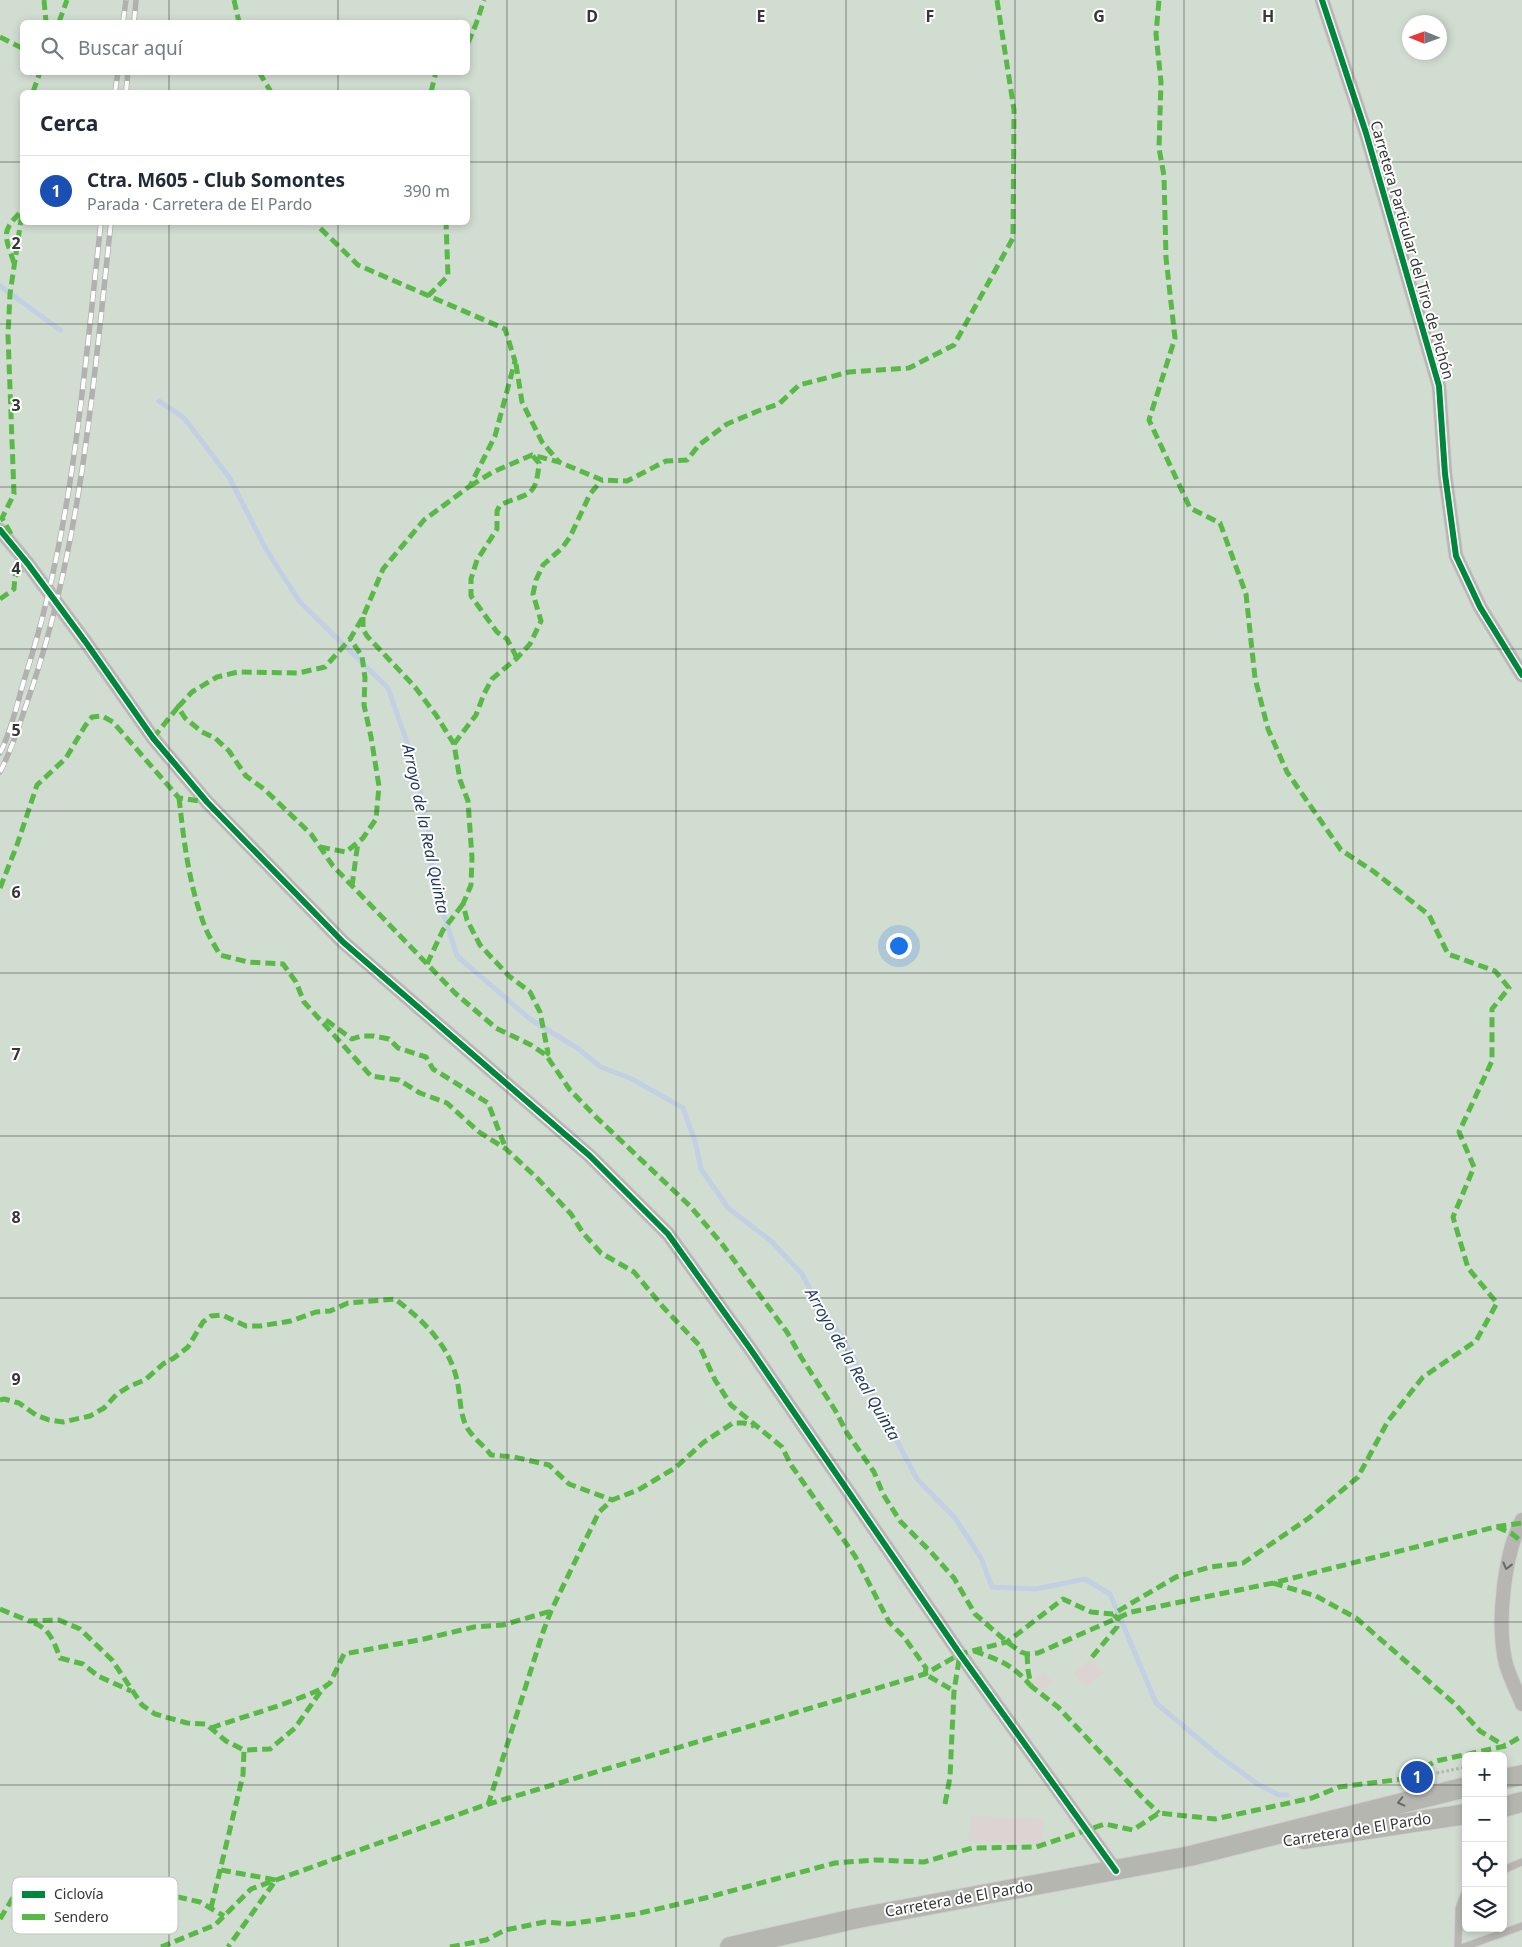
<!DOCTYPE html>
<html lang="es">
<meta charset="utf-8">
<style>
body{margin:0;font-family:"Noto Sans",sans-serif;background:#f2f2f3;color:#1f2937}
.controls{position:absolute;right:15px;bottom:15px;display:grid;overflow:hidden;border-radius:8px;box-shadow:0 2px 8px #0003}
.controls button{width:45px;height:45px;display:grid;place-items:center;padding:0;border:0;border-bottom:1px solid #e0e1e3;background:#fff;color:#1f2937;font:25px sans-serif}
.compass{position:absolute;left:1402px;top:15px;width:45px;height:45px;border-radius:50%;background:#fff;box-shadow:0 2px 8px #0003;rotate:271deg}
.you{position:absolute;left:898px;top:945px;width:18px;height:18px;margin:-12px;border:4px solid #fff;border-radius:50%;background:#1a73e8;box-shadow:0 0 0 8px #1a73e833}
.badge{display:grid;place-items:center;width:32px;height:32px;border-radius:50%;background:#787878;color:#fff;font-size:16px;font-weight:700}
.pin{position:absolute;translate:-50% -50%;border:2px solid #fff;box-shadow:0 1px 5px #0006}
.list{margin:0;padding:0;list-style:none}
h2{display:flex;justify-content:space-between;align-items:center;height:65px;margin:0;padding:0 20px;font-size:21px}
h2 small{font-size:16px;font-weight:400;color:#747a83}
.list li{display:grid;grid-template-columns:32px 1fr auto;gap:15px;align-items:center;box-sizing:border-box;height:70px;padding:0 20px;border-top:1px solid #e0e1e3}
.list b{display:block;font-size:19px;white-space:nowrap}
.list p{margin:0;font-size:16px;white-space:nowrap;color:#747a83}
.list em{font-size:16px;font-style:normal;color:#747a83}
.icon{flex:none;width:28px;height:28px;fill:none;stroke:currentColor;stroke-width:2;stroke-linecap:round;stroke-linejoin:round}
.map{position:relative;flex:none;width:1522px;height:1947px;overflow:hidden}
.search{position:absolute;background:#fff;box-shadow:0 2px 8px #0003;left:20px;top:20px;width:450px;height:55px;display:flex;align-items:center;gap:12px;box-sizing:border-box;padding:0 18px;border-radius:8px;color:#747a83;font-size:19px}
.panel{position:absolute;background:#fff;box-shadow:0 2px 8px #0003;left:20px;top:90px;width:450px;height:135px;border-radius:8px}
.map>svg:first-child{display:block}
</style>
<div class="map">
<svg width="1522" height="1947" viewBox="0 0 1522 1947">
<rect width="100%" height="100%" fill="#f2f2f2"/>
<path fill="#d2ddd2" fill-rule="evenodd" d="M0,0h1522v1947h-1522zM22,22h446v50h-446zM1410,22h30v30h-30zM22,92h446v130h-446zM1466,1756h37v172h-37z"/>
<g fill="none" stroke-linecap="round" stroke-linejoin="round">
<g stroke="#c3cfe3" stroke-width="5">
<path d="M0,286l60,44"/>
<path d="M159,401l25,17 45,59 38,74 33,51 88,86 26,74 15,72 4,46 24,76 73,63 47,29 24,19 31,12 51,29 12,33 6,28 27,39 43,33 31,33 11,21 32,47 72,137 38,39 26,40 11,29 44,2 49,-10 25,15 46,109 63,53 40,29 20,10h8"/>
</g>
</g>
<g fill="#dbd4d2">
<path d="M1091,1658l12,15 -17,15 -12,-15z"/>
<path d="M1044,1672l9,10 -12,9 -8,-11z"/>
<path d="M971,1816l73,3 -1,25 -73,-3z"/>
</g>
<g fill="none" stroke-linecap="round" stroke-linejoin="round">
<defs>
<g id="lane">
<path d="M1503,1870l19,-8"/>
<path d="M1458,1947l1,-39 7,-18"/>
<path d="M1464,1947l58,-21"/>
</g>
<g id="street">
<path d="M1322,0l44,133 73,253 6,88 11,82 24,51 42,68"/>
<path d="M0,530l28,34 59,80 66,94 54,64 136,140 247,214 78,78 81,113 211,307 156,217"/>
<path d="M1522,1520c-18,35 -25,101 -17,140 3,15 12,30 17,44"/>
</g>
<g id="secondary">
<path d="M1503,1779l19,-4"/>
<path d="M1503,1807l19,-5"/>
<path d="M1303,1839l163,-25"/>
<path d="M730,1947l128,-29 332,-62 276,-69"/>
</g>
</defs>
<use href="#lane" stroke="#d0d0d0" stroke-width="9"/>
<use href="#street" stroke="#d0d0d0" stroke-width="16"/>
<use href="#secondary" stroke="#d0d0d0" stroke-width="22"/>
<path stroke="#b3b2b1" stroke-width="3" stroke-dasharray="2.5 2.5" stroke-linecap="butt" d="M1417,1777l49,-10"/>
<use href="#lane" stroke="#b7b6b2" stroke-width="7"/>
<use href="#street" stroke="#b7b6b2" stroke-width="14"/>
<use href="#secondary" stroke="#b6b6b1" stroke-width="20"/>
<defs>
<g id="rail">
<path d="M123,22l3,-22"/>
<path d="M134,22l2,-22"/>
<path d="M115,92l3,-20"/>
<path d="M126,92l2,-20"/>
<path d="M0,753c12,-23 18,-54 26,-79 47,-146 58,-300 75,-452"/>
<path d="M0,772c14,-27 22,-56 32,-84 50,-150 62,-309 79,-466"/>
</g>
</defs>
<use href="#rail" stroke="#b1b1b0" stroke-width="5.5"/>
<use href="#rail" stroke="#fff" stroke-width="4" stroke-dasharray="11" stroke-linecap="butt"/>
<g stroke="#58b947" stroke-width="5" stroke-dasharray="10 5" stroke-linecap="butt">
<path d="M44,0l2,22"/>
<path d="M234,0l5,22"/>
<path d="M59,22l8,-22"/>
<path d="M0,37l22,11"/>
<path d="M468,43l8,-19 8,-24"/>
<path d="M259,72l12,20"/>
<path d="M33,92l7,-20"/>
<path d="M431,92l5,-20"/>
<path d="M14,263c-9,-28 -14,-31 8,-52"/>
<path d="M428,296l20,-20 -2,-54"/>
<path d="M516,364l6,38 20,40 17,20"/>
<path d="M470,486l23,-14 39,-17 27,7 43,18 25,1 39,-20 21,-1 12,-15 28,-21 31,-13 21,-7 20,-19 50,-13 60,-4 45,-23 59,-107 1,-128 -17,-110"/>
<path d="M11,534l-9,-16 12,-24 -6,-159 2,-41 12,-81"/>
<path d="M0,599l14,-10 1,-13 13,-12 -2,-4"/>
<path d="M363,617v12l4,7 48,51 21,28 18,29 6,36 8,21 4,57 -1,27 -8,19 4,16 13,25 29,31 21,16 10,20 8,41 -2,2"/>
<path d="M517,658l-10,-19 -10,-7 -26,-36v-17l6,-19 20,-31v-18l3,-6c28,-13 36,-5 39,-42l-7,-8"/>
<path d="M178,707l14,-15 25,-15 21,-5 60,1 27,-6 25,-28 13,-22 20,-48 41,-49 46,-34 25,-50 20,-75 -10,-32 -147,-64 -38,-37 -1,-6"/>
<path d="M153,738l25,-31 7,11 17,14 13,6 14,13 17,25 18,13 47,45 22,32 122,127 41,35 35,17 15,10 24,35 26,27 94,89 32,38 65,88 14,25 34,53 12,23 27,39 9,22 17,27 30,30 24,27 21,36 32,28 14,10 6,2 11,-1 93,-41 142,-29 222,-56 27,-4"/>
<path d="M454,744l22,-29 8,-21 8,-15 25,-21 13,-14 11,-23 -8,-27 3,-14 7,-15 19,-17 8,-11 20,-43 12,-14"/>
<path d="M179,798c5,44 10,88 26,129 4,10 10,19 15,28l28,7 35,2 13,18 8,20 67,74 28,4 21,13 27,10 32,29 27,17 31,29 34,36 12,19 18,20 33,19 29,35 36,38 16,35 16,25 51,42 9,18 64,91 34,66 15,15 22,31 -1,6 29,17"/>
<path d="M320,847l26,5 17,-14 13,-19 3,-33 -8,-49 -7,-32 1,-27 -3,-22 -12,-17"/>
<path d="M352,886l6,-44"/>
<path d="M0,888l17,-43 20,-60 29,-27 19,-32 7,-9 10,-1 11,6 66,76 28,4"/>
<path d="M427,964l16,-34 20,-26"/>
<path d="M326,1020l26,19 9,-3h13l15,3 9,9 28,9 7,12 55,34 18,46"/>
<path d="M0,1400l4,-1 15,4 17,12 13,5 14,2 27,-6 14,-8 13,-14 13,-8 15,-6 18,-16 11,-6 14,-11 15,-25 8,-6 11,-1 24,11h14l31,-5 25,-9 14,-1 18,-8 47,-4c28,21 54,46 62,81 4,17 2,38 13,52 6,8 15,15 21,23l23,2 35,8 20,19 43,16"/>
<path d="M1497,1527l14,6 11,9"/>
<path d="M1273,1583l43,13 40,22 100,87 24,26 25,15"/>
<path d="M0,1609l29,12 30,-1 21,9 32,31 30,45 13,9 32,9 19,1 20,17 18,9"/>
<path d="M34,1623c16,6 20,19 26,35l23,6 15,12 33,15"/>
<path d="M974,1651c25,9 38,13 56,34"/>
<path d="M1027,1654l1,16 3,16 27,21 13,14 73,78 15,14"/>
<path d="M1092,1657l25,-30 1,-8 -4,-4"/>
<path d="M211,1728c37,-13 75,-23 110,-39"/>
<path d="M945,1804l5,-27 4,-86 6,-37"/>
<path d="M488,1805l55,-173 8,-21 48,-99 13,-12 26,-10 37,-22 29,-26 29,-19h11l10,3"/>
<path d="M221,1870l55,10 -48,67"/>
<path d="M211,1908l32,-133 1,-25 26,-1 25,-21 28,-40 7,-5 14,-29 80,-15 50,-12 29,-2 48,-14"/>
<path d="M0,1919l14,-23 26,8 108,-17 18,2 12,8 22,5 24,14"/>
<path d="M161,1947l54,-22 36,-36 25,-9 206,-74 443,-132 35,-20 47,-12 56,-43 28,13 22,2 63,-37 34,-10 33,-4 66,-45 49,-41 30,-56 35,-44 53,-36 21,-38 -29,-35 -15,-51 21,-50 -15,-35 33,-71v-52l17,-21 -14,-17 -47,-17 -19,-39 -56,-44 -32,-21 -54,-78 -19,-43 -13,-51 -9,-84 -26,-71 -30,-15 -41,-88 26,-82 -9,-80 -2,-82 -5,-28 2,-66 -5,-48 3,-34"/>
<path d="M450,1947l36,-7 19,-10 40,-8 24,2 67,-10 69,-16 130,-35 40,-3 49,2 48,-14 64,-1 69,-23 28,6 26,-17 56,6 97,-21 27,-11 64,-8 33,-18 69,-15 17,-10"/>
</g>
<defs>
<g id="cycleway">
<path d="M1322,0l44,133 73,253 6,88 11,82 24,51 42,68"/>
<path d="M0,530l28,34 59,80 66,94 54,64 136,140 247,214 78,78 81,113 211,307 156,217"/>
</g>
</defs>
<use href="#cycleway" stroke="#fff" stroke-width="9"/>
<use href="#cycleway" stroke="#00873e" stroke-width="6"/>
</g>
<defs><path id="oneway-chevron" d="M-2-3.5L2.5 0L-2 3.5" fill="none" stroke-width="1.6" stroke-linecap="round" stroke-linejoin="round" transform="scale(1.25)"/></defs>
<use stroke="#6a6968" href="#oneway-chevron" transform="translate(1507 1566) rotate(104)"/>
<use stroke="#696968" href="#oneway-chevron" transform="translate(1401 1802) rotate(166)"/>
<path fill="none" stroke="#363637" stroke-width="1" stroke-opacity="0.55" d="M169,0v22M338,0v22M507,0v1947M676,0v1947M846,0v1947M1015,0v1947M1184,0v1947M1353,0v1947M169,72v20M338,72v20M0,162h22M468,162h1054M169,222v1725M338,222v1725M0,324h1522M0,487h1522M0,649h1522M0,811h1522M0,973h1522M0,1136h1522M0,1298h1522M0,1460h1522M0,1622h1522M0,1785h1466M1503,1785h19"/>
<g text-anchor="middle" stroke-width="4" stroke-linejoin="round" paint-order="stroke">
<g font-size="15" fill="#363637" stroke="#fff">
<text transform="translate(1412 250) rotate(74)" y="5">Carretera Particular del Tiro de Pichón</text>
<text transform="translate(1357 1830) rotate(-9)" y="5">Carretera de El Pardo</text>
<text transform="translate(959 1899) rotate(-10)" y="5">Carretera de El Pardo</text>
</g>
<g font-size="16" font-style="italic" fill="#223961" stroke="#fff">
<text transform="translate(426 829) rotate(78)" y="6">Arroyo de la Real Quinta</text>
<text transform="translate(853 1364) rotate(60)" y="6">Arroyo de la Real Quinta</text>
</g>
</g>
<rect x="12" y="1877" width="166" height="57" rx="8" fill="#fff" stroke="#c3c3c3" stroke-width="1"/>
<rect x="22" y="1891" width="23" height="7" fill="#00873e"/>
<rect x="22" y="1914" width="23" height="6" fill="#58b947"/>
<g font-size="14" fill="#363637">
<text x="54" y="1899">Ciclovía</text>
<text x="54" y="1922">Sendero</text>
</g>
<g font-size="16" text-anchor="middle" font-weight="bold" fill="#363637" stroke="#fff" stroke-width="4" stroke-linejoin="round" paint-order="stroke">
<text x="592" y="22">D</text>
<text x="761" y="22">E</text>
<text x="930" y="22">F</text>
<text x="1099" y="22">G</text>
<text x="1268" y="22">H</text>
<text x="16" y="249">2</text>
<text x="16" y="411">3</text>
<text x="16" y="574">4</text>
<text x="16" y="736">5</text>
<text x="16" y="898">6</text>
<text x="16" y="1060">7</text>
<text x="16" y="1223">8</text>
<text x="16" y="1385">9</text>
</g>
</svg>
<div class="controls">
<button>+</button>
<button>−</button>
<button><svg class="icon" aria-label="locate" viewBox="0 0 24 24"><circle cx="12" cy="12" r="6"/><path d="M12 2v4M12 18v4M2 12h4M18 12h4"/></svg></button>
<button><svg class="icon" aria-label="layers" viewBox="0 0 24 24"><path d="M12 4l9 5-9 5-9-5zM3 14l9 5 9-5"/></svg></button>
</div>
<svg class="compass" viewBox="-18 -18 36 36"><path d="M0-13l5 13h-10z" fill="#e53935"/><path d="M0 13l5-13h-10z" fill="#747a83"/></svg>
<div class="you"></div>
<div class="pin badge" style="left:1417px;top:1777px;background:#1a4fb4">1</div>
<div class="search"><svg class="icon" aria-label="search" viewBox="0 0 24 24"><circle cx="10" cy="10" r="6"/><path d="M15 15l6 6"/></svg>Buscar aquí</div>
<section class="panel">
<h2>Cerca<small></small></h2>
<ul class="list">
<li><span class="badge" style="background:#1a4fb4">1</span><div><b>Ctra. M605 - Club Somontes</b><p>Parada · Carretera de El Pardo</p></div><em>390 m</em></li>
</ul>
</section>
</div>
